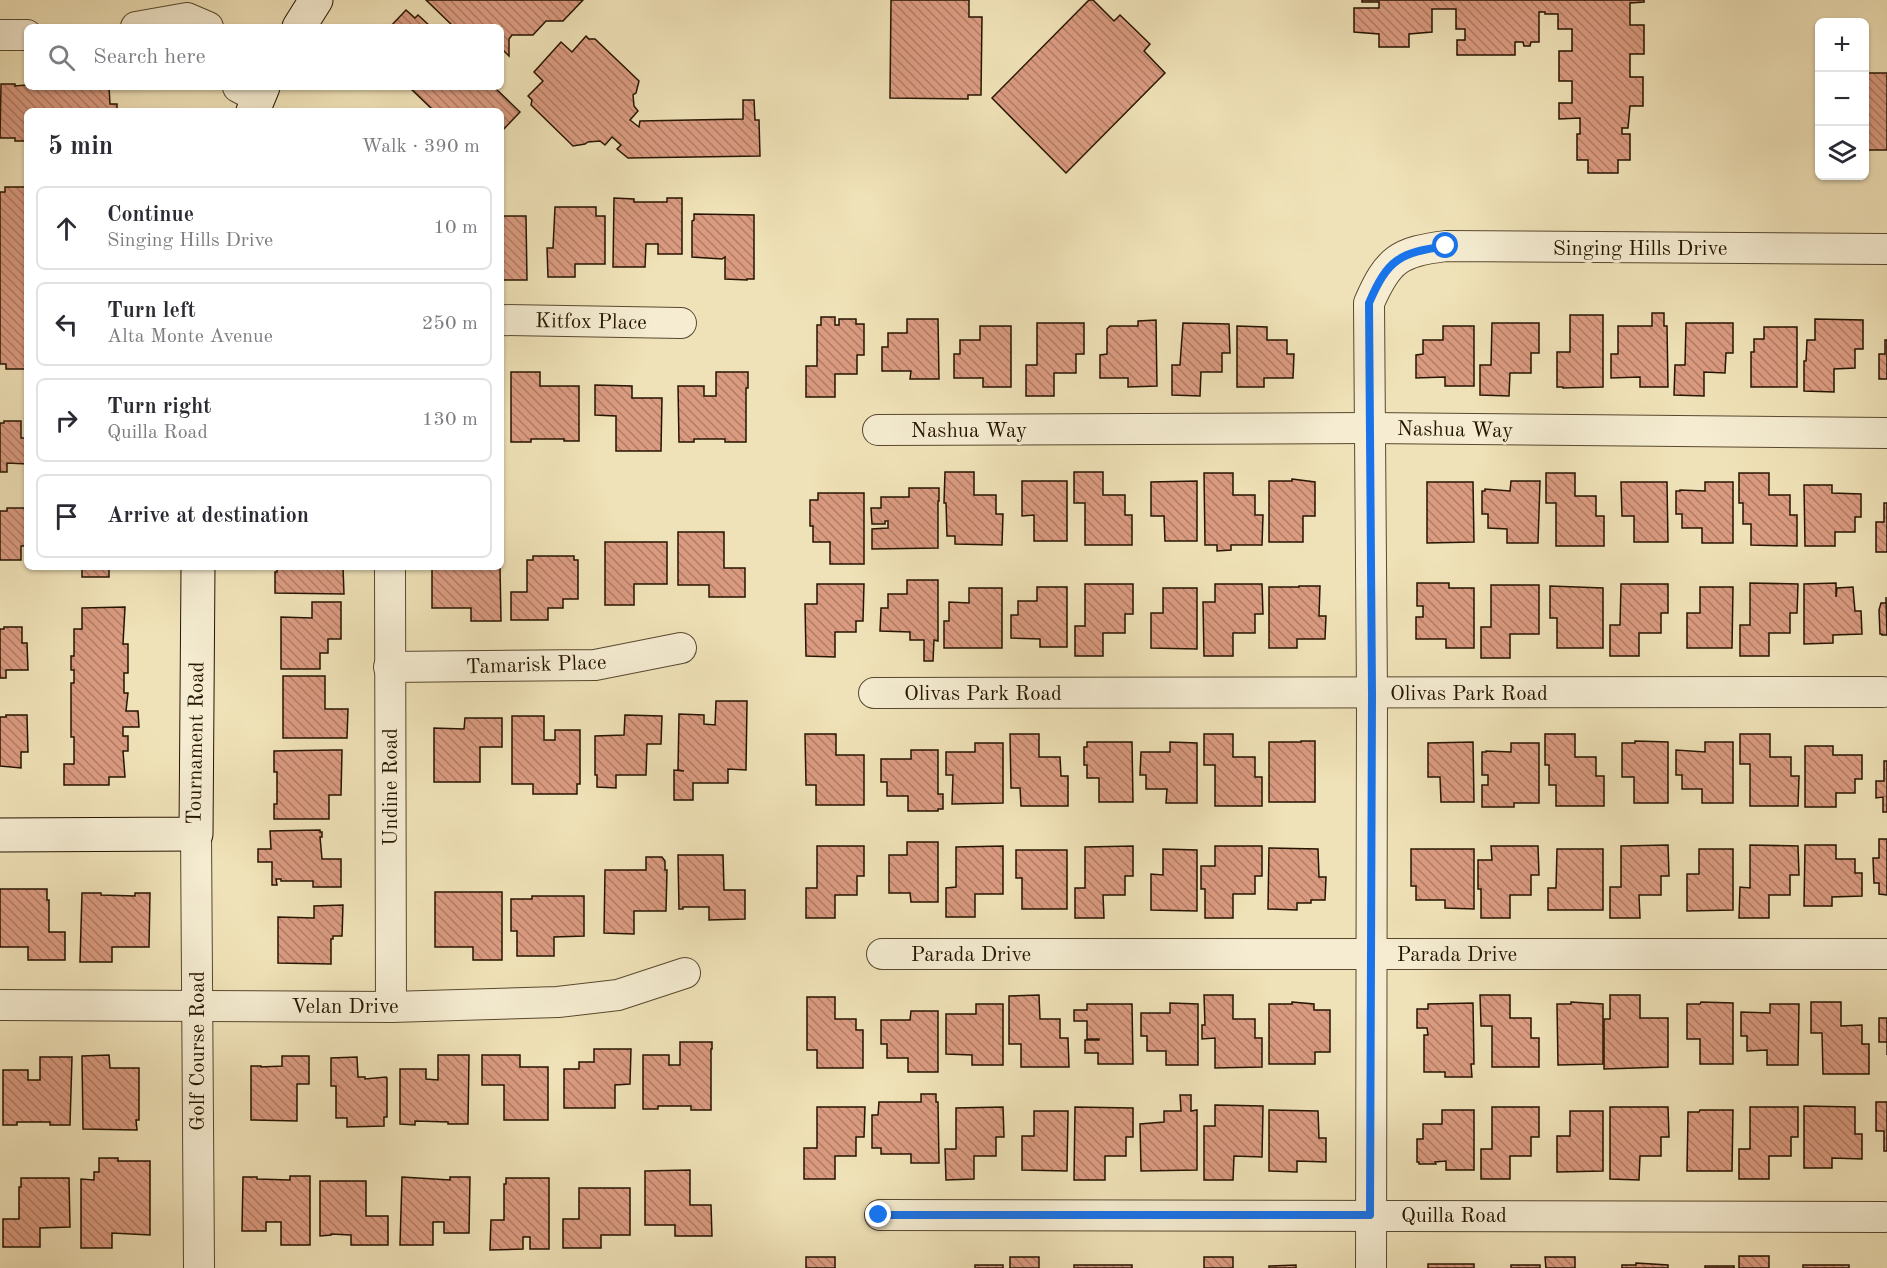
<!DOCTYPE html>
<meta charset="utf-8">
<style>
body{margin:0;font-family:"Old Standard TT",serif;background:#f2f2f3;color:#2b2b33}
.controls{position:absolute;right:18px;top:18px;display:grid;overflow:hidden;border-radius:9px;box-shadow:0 2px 4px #0004}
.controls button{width:54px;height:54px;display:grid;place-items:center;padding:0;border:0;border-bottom:2px solid #e1e1e2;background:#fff;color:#2b2b33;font:30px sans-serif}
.stop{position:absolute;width:18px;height:18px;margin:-14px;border:4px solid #1a73e8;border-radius:50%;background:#fff}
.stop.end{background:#1a73e8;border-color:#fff;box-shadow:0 2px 6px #0008}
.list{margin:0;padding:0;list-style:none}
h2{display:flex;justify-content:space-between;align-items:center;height:78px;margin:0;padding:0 24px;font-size:26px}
h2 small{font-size:20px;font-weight:400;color:#7c7c81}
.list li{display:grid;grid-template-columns:39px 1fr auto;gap:18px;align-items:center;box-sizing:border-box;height:84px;margin:0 12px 12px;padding:0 12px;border:2px solid #e1e1e2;border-radius:9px}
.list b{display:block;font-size:22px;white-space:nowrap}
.list p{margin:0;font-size:20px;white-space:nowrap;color:#7c7c81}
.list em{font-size:20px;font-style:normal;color:#7c7c81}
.icon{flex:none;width:33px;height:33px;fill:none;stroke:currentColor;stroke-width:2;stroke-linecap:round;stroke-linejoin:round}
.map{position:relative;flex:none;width:1887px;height:1268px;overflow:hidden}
.search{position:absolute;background:#fff;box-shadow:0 2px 4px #0004;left:24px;top:24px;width:480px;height:66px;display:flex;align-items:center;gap:15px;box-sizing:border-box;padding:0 21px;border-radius:9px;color:#7c7c81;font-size:22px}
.panel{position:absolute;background:#fff;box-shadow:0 2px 4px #0004;left:24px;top:108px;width:480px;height:462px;border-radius:9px}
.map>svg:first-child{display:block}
</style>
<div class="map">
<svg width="1887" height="1268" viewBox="0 0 1887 1268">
<defs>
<pattern id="building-back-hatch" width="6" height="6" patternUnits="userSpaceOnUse" patternTransform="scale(1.5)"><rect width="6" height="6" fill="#db9b81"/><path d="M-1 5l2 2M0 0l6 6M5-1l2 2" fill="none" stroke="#b17d67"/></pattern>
</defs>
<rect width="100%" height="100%" fill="#f0e2b8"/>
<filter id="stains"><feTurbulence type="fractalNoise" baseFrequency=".00333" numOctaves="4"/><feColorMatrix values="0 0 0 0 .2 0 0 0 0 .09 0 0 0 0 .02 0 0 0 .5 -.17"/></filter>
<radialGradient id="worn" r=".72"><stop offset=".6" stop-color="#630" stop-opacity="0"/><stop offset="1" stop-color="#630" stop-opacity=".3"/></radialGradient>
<g fill="url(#building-back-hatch)" stroke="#261500" stroke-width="1.5">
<path d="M426,0h157l-20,21h-17l-13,14h-21l-3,4v17l-8,-8v-21h-47z"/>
<path d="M891,0h78v17h13l-1,78h-13v4l-78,-1z"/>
<path d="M1089,0h4l21,21 6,-6 30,29 -6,7 21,22 -99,100 -74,-75z"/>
<path d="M1362,0h282v2l-14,1v22h14v29h-14v23h13v29h-13l-2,22h-6v6h8v26h-12v13h-30v-13h-11v-26h3v-16l-21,1v-16h13v-22h-13v-30h13v-22h-14v-15h-13v-2h-6v30h-8l-1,4h-6l-1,-4h-8v13h-58v-15h8v-11h-9v-20h-24v23l-23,2v13h-30v-13l-25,-2v-24h25v-6h-17z"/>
<path d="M406,10l9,8 3,-3 13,12h-41z"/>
<path d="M586,36l3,3h6l44,42 -3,12 -3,2 1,11 4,5 -8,9 9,7 1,-6 103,-2v-19h11l1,20h4l1,36 -132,2 -11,-9 4,-4 -9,-8 -7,8 -5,-4 -12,1 -3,2 -12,2 -42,-41 1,-5 -4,-4 15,-15 -9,-9 27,-30 11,10z"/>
<rect x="1864" y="73" width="23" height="77"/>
<path d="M1,84h14v2l11,-1 1,-1v3h5v2h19v-2h31v2l27,-2 1,17h7v7h-90v30h-12v-3h-15z"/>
<path d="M409,87h85l26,25 -19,20v-21h-67z"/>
<path d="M5,187h22v182h-21v-5h-6v-172h5z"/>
<path d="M614,198l20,1v3h33v-4h15v56h-24v-10h-12l-1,23h-32z"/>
<path d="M555,207h41v9h9v48h-30v13h-27l-1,-29h6z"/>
<path d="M694,214l60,1v64h-7v1l-22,-1v-22l-3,2 -30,-2v-36l2,-1z"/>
<path d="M501,216h25l1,64h-26z"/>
<path d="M1652,313h12v13h3l1,61h-28v-10l-29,1v-24h7v-28h34z"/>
<path d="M1570,315h33v72l-40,1v-1h-6v-35h13z"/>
<path d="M821,317h14v8h4v-6h17v5h8v31h-7v19h-22v23h-29v-31h11v-41h4z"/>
<path d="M907,319h31l1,60h-29l1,-8h-29v-24h6v-14h19z"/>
<path d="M1815,319l48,1v29h-8v19l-21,1v23l-30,-1v-30h2l1,-21h8z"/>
<path d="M1156,320l1,66 -29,1v-9h-28v-23l7,-1v-25l3,-3h28v-5z"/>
<path d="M1037,323h47v31h-8v19h-22v23h-28v-31h11z"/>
<path d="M1183,323l46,1 1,29h-8v19h-21l-1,24 -28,-1v-30h8z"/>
<path d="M1492,323h47v30h-8v20h-21l-1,23 -29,-1v-30h11z"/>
<path d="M1686,323h47v30h-7l-1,20 -21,-1v24l-30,-1 1,-30h10z"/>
<path d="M980,326h31v61h-28v-9h-29v-24h6v-14h20z"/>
<path d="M1237,326l30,1v13h20v14h7l-1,24h-29v9h-27z"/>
<path d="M1443,326h31v60h-29v-9l-29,1v-23l7,-1v-14h20z"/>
<path d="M1764,327h33v60h-46v-35h3v-13h10z"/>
<path d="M1885,340h2v39h-8v-25h6z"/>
<path d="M511,372h29v14h39v55h-15v-2h-33v3h-20z"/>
<path d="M716,372h32v16h-2v54h-21v-3h-31v3h-15l-1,-56h26v10h12z"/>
<path d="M595,385l37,1v12h30l-1,53h-45v-35l-21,-1z"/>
<path d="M4,421h17v17h6v26l-20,-1v9h-7v-49h4z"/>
<path d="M945,472h29v23h22v19h7l-1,31 -47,-1v-8h-8l-1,-33h-2z"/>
<path d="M1074,472h29v23h22v20h7v30h-47v-42h-11z"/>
<path d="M1204,473h29v22h22v20h8l-1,30h-31v5l-14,1v-6h-12z"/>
<path d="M1546,473h29v23h21v20h8v30h-48v-43h-10z"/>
<path d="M1739,473h30v22h21v20h7v31l-46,-1v-21h-8v-21h-4z"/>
<path d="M1292,479l23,3v34h-12v26h-34v-61h23z"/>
<path d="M1022,481h45v60h-33v-26l-12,1z"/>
<path d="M1197,481v60h-32l-1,-25h-13v-34z"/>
<path d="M1511,481h29l-2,62h-31v-14l-19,-1v-14h-6v-23h3v-2l25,2z"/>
<path d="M1427,482h46l1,60 -47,1z"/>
<path d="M1621,482h46l1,60h-34v-26h-12z"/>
<path d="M1705,482h28v61h-31v-15h-20v-14h-6v-23h4v-1l25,1z"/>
<path d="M1804,485h28v8l29,1v23h-6v15h-20v14h-30z"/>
<path d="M909,488h30v13h-1v47l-66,1v-20l16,-1v-7h-3v3h-13l-1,-16h10v-11h28z"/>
<path d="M818,493h46v71h-34v-22h-17v-16h-3v-26h8z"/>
<path d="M1884,503h3v49h-11v-30h8z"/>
<path d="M7,508h20v38h-6v14h-21v-49h7z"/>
<path d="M678,532h46v36h21v29h-36v-12h-31z"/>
<path d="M605,542h62v42h-33v21h-29z"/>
<path d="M533,556h41v4h4v39h-15v9h-15v12h-37v-28h16v-32h6z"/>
<path d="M82,567h42v2h-15v8h-27z"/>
<path d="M277,567h66l1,27 -69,-1v-21h2z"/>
<path d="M432,567h68l1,54h-30v-13h-39z"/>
<path d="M907,580h31v61l-4,-1 -1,21h-9v-21h-14v-8l-30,-1 1,-23h7v-14h19z"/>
<path d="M1417,583h32v5h25v60h-28v-9h-30v-22h7v-11h-6z"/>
<path d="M1750,583l48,1 -1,29h-7v20h-21v23h-29v-31h10z"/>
<path d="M1836,583v14l1,-9 16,-1 2,24h6l1,23 -29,1v8l-29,1v-60z"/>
<path d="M817,584h47l-1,37h-7v11h-21v25l-29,-1 -1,-52h12z"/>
<path d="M1085,584h48v30h-8v19h-22v23h-28v-30h10z"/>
<path d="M1215,584h47l1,30h-8v19h-22v23h-29l-1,-54h12z"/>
<path d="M1621,584h47v29h-7v20h-22v23h-29v-31h10z"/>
<path d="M1491,585h48v49h-29v24h-29v-31h10z"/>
<path d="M1299,586h21l-1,30h7l-1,23h-28v9h-28v-61h30z"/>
<path d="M1550,586l53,2v60h-46v-30h-7z"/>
<path d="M1037,587h30v60h-27v-8l-29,-1v-23h7v-14h19z"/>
<path d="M1700,587h33l-1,61h-45v-35h13z"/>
<path d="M969,588h33v60h-58v-27h5v-19l20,1z"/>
<path d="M1163,588h34v61l-46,-1v-35h12z"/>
<path d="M1886,597l1,38h-5v-1h-2l-1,-24 2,-7h5z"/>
<path d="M312,602h29v37h-13v14h-8v16h-39v-52l31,1z"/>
<path d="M125,607l-2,37h5v29h-4v20h4l-2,18h12l1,16h-16v9h5v15h-5l2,26h-16v8h-45v-21h10v-27h-3v-54h3v-13h-3v-14h3v-27h8v-21z"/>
<path d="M4,627h18v16h5l1,27h-22v8h-6v-49h4z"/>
<path d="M283,676h42v33h23l-1,29h-64z"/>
<path d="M716,701h31l-1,69 -18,-1v14h-35v17h-19v-30l10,1 -6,-1 1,-56 25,1v9l11,1z"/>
<path d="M6,715h21l1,37h-7v16l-21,-2v-49h6z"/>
<path d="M625,715l37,1 -1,28h-14l-1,31h-30v13l-19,-1v-12h-2v-39l29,-1z"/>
<path d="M512,716h32v24h11v-10h25v54h-3v10h-44v-10h-21z"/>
<path d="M465,718h37v29h-22v35h-46v-54l30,1z"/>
<path d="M805,734h31v21h28v50h-48v-20h-10z"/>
<path d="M1010,734h29v23h21l1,19h7v30h-47l-1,-18h-9z"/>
<path d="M1204,734h29v23h22v20h7v29h-47v-41h-11z"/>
<path d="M1545,734h30v23h21v19h8v30h-48v-21h-7v-20h-4z"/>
<path d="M1740,734h30v23h21v19h8l-1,30h-48v-42h-10z"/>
<path d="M1301,741h14v61h-46v-60h32z"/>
<path d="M1635,741l33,1v61h-34v-26h-12v-34h13z"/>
<path d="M1087,742h45l1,60h-34v-24h-12v-13h-3v-18h3z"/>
<path d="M1170,742l27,1v60h-31l1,-14h-21v-14h-6l1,-23h29z"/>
<path d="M1473,742l1,60h-33l-1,-25h-12v-34z"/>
<path d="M1705,742h28v61h-31v-14h-20v-14h-6v-25l29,2z"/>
<path d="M975,743h28v60l-51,1 1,-29h-7v-23h29z"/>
<path d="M1511,743h28v60h-25v4h-32v-22h6v-10h-6v-23h4v-1l25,1z"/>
<path d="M1805,746h28v9h29v24h-7v14h-19v14h-31z"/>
<path d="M334,750h8l-1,45h-12v24h-55v-15h3v-32h-3v-21z"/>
<path d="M911,750h27v44h5v15h-5v2h-30v-15h-21v-14h-6v-23h30z"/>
<path d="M1884,761h3v51h-4v-15l-7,1v-17h8z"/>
<path d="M320,830v2h2v5h-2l2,22h19v28h-28v-6h-32v-2h-5l1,6h-5v-23h-14v-13h13l-1,-18z"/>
<path d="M1879,839h8v56l-8,-1v-11h-5l-1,-25h6z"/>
<path d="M907,842h31v60h-27l-1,-9h-21v-38h18z"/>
<path d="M1668,845l1,31h-8v19h-22l1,23h-30v-31h11v-41z"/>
<path d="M1750,845l48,1 1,29h-9v20h-21v23h-30l1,-31 10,1z"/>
<path d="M1805,845h31v14h19v14h7v23l-30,1v9h-28z"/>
<path d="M817,846h47v30h-7v19h-22v23h-29v-30h11z"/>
<path d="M1003,846v48h-28v23h-29v-29l10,-1v-40z"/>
<path d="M1133,846v30h-8v19h-22l1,23h-29v-30h10v-41z"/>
<path d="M1215,846h47v30h-7v18h-22v24h-28v-29h-4v-23h14z"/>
<path d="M1491,846h47l1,29h-8v20h-21v23h-29v-29h-3v-29h14z"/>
<path d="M1269,848l49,1 1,28h7l-1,23h-14v3h-14v7l-29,-1z"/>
<path d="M1163,849l34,1v61l-46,-1v-36l12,1z"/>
<path d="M1411,849h63v60l-29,-1v-8h-29v-14h-5z"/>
<path d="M1557,849h46v61h-55v-22h8z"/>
<path d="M1699,849h34v61l-46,1v-37h12z"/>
<path d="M1016,850h51v59h-45v-31h-6z"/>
<path d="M678,855h45l1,35h21v29l-36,1v-13h-26v2h-4z"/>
<path d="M646,857h16l3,4v9h2l-1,41h-32v23l-30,-1 1,-63h41z"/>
<path d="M0,889h47v11h2v32h16v28h-37v-13h-28z"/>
<path d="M435,892h67v68h-29v-13h-38z"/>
<path d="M82,893h19v2l34,1v-3h15l-1,54h-37v15h-32z"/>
<path d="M532,896h52v40l-30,1v19h-37v-25h-6v-32h21z"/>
<path d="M343,905l-1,31h-9v3h-2v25l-53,-1v-46l36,1v-12z"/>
<path d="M1039,995l1,24h20v19h8l1,29h-48v-23h-12v-48z"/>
<path d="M1204,995h29v24h22v19h7v29l-47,1v-30l-13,1v-14h3z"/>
<path d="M1480,995h30v23h21v20h8v29h-47v-41h-11z"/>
<path d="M1610,995h30v23h28v49l-64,2v-50h6z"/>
<path d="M807,997h28v22h21v11h7v38h-46v-18h-10z"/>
<path d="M1292,1002l22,2v6h16v42h-15v12h-46v-60h23z"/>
<path d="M1571,1002l32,2v60l-45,1 -1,-61h14z"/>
<path d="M1701,1002l32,1v61h-33v-25h-13v-35h13z"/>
<path d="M1811,1002h30v24l21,-1v19h7v30h-46l-1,-41h-11z"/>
<path d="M1170,1003l28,1v61h-32v-14h-19v-15h-6v-23h29z"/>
<path d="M1473,1003l1,61h-3l1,13h-27v-5h-21v-37h4l-1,-7h-10v-19h11v-5z"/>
<path d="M976,1004h27v61h-31v-10l-26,-1v-40h30z"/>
<path d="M1087,1004h45l1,60h-35v-11h-13v-13h14v-1h-12v-18h-13v-11h13z"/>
<path d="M1770,1004h29l-1,61h-31v-15l-20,1v-15h-6v-24l29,1z"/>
<path d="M911,1011h27v61h-30v-14h-21v-14h-6v-24h29z"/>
<path d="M1879,1018h8v37v-13h-8z"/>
<path d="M680,1042h32v7h-1v61h-20v-4h-33v3h-15v-54h26v10h11z"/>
<path d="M594,1049h37l-1,35 -15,1v23h-51v-39h15v-7h15z"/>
<path d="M109,1055l1,13h29v52h-3l1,10 -54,-1 -1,-73z"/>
<path d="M438,1055h31l-1,69h-20v-2l-33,-1v4l-15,-1v-55h26v10l12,1z"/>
<path d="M482,1055h38v12h28v53h-44v-35h-22z"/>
<path d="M282,1056h27v28h-12v37l-46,-1v-54h10v1l21,-1z"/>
<path d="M40,1057h32l-2,68h-20v-3h-33v3h-14v-55h25v10h12z"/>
<path d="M357,1057l1,20h7v2l21,-2 1,1v39h-3v9l-37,1v-9h-11v-32h-5v-28z"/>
<path d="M921,1094h15v8h2l1,61h-28v-9h-30v-6h-9v-33h6l1,-13h42z"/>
<path d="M1180,1095h11v16l6,-1v60l-56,1 -1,-47 24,-2v-11h17z"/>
<path d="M1876,1102h11v49h-3v-20h-8z"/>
<path d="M1215,1105l48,1 -1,51 -28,-1 -1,24h-29v-54h11z"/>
<path d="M1804,1106l51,1v27h7v25l-30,-1v10h-28z"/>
<path d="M817,1107h48l-1,30h-8v19h-21v23h-31v-31h13z"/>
<path d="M1003,1107l1,30h-8v19h-22v23l-28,1 -1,-31h11v-41z"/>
<path d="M1075,1107l58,1v29h-7v19h-21v24h-31z"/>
<path d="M1492,1107h47v30h-8v19h-21v23h-29v-30h11z"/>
<path d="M1610,1107h58l1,30h-8v19h-21l-1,24 -29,-1z"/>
<path d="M1750,1107h48v30h-7v19h-22v23h-30v-30h11z"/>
<path d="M1269,1110l49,1 1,27h7v24l-29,-1v11l-28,-1z"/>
<path d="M1442,1110h32v60h-28v-9l-11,1 1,2h-17v-2h-2v-23h6v-15h19z"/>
<path d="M1700,1110h33l-1,61h-45l1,-59h11z"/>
<path d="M1034,1111h34l-1,60 -45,-1v-34h12z"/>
<path d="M1570,1111h33v60l-46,1v-36h13z"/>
<path d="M99,1158h19v3h32v74l-38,-2v15h-31v-69l13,1v-8h5z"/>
<path d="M690,1170v35h21l1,31h-37v-11h-30v-54z"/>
<path d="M290,1176h20v69h-29v-23h-15v9h-24l1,-54h14v2l33,1z"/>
<path d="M402,1177l48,3v-3h20l-1,56h-25v-11h-11v23h-33z"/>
<path d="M21,1178h48l1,49 -30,1v19h-37v-28h16v-32h2z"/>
<path d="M506,1178h43v71h-19v-12h-7v12l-33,1 1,-30h13v-36h2z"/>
<path d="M320,1181h46v35h22v29h-37v-10l-20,-1v1l-11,1z"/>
<path d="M579,1188h51v47h-29v13h-38v-29h16z"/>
<rect x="1739" y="1256" width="30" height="12"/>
<rect x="806" y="1257" width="29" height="11"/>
<rect x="1010" y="1257" width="29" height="11"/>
<rect x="1204" y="1257" width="29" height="11"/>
<path d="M1545,1257h30v11h-29z"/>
<path d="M1636,1263l32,2v3h-46v-3h14z"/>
<rect x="1428" y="1264" width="46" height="4"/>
<rect x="975" y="1265" width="28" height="3"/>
<rect x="1074" y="1265" width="58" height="3"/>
<path d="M1296,1265v3h-27v-2z"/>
<rect x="1511" y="1265" width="29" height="3"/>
<rect x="1803" y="1265" width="46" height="3"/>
<rect x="1705" y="1266" width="29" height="2"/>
</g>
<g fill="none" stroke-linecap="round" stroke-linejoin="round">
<defs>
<g id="street">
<path d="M136,27l51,-9 21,9"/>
<path d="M0,35h27"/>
<path d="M238,87l19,10"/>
<path d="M501,320l180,3"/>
<path d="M878,430l492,-2 517,5"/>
<path d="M390,567l1,440"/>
<path d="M389,667l206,-2 86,-17"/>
<path d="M874,693l1009,-1"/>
<path d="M196,834l3,434"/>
<path d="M882,954h1005"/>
<path d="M0,1005l391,2 167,-5 60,-7 67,-22"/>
<path d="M880,1215l1004,2"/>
<path d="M1371,1268l1,-574 -3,-391c19,-44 30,-51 77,-57l441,3"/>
</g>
<g id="secondary">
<path d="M299,27l17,-27"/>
<path d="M253,111l10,-24"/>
<path d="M0,835l196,-1 2,-267"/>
</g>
</defs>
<use href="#street" stroke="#58482e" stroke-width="32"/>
<use href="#secondary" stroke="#261500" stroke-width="35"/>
<use href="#street" stroke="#f5ecd1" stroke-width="30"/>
<use href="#secondary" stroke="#f5ecd1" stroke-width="33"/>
</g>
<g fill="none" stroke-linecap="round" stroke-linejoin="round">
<path stroke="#1a73e8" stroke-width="8" d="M879,1215h491l2,-521 -3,-391c19,-44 30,-50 77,-57"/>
</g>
<g text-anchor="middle" stroke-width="6" stroke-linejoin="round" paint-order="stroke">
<g font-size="21" fill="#261500" stroke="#f5ecd1">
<text x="1640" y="255">Singing Hills Drive</text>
<text transform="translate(591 321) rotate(1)" y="7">Kitfox Place</text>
<text transform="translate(1455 429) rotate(1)" y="7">Nashua Way</text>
<text x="969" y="437">Nashua Way</text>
<text transform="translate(536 664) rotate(-2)" y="7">Tamarisk Place</text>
<text x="983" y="700">Olivas Park Road</text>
<text x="1469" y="700">Olivas Park Road</text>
<text transform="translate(195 743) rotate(-89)" y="7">Tournament Road</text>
<text transform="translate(390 787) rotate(-90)" y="7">Undine Road</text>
<text x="971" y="961">Parada Drive</text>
<text x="1457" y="961">Parada Drive</text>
<text x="345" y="1013">Velan Drive</text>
<text transform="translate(197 1051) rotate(-90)" y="7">Golf Course Road</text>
<text x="1454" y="1222">Quilla Road</text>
</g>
</g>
<rect width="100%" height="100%" filter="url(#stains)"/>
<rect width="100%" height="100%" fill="url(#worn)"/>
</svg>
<div class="controls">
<button>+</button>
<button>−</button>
<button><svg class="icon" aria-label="layers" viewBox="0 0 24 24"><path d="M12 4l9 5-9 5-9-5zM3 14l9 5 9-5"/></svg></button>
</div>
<div class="stop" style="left:1446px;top:246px"></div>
<div class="stop end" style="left:879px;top:1215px"></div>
<div class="search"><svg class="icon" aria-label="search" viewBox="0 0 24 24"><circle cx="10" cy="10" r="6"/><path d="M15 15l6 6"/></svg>Search here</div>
<section class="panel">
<h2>5 min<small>Walk · 390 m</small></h2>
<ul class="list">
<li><svg class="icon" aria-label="ahead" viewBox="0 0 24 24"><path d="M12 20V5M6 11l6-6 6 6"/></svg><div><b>Continue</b><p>Singing Hills Drive</p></div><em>10 m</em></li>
<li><svg class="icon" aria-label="left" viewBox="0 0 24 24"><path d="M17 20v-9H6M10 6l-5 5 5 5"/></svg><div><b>Turn left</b><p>Alta Monte Avenue</p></div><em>250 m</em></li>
<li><svg class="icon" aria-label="right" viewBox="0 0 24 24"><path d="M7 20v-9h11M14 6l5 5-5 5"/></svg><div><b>Turn right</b><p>Quilla Road</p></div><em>130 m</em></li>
<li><svg class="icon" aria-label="arrive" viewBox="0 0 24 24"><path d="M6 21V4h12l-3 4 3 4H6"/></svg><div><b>Arrive at destination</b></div></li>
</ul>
</section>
</div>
